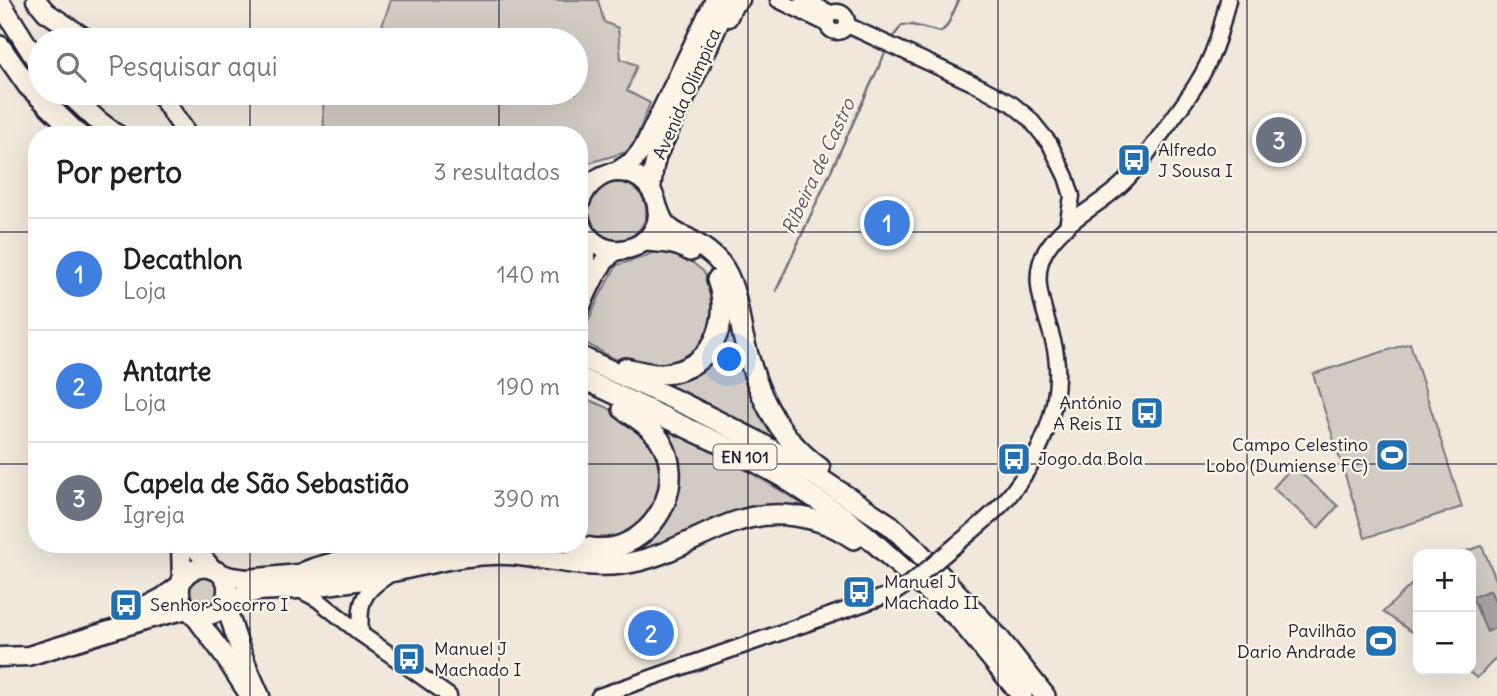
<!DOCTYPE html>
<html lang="pt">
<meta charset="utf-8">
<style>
body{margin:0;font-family:Delius,sans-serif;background:#f6f6f6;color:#202124}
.controls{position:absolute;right:21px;bottom:21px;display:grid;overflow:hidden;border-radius:14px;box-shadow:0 7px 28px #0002}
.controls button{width:63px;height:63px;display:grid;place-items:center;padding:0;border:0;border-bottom:2px solid #e0e0e0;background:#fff;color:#202124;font:35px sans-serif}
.you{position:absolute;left:730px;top:360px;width:24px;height:24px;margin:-18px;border:5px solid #fff;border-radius:50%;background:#1a73e8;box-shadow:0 0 0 10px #1a73e833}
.badge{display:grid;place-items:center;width:46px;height:46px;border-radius:50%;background:#1f6fb2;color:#fff;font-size:23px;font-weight:700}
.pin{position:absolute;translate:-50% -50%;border:4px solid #fff;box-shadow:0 2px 7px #0006}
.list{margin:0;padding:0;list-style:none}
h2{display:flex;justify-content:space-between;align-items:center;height:91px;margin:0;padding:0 28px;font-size:30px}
h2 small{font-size:23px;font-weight:400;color:#757577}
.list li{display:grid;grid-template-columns:46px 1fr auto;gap:21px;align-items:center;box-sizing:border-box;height:112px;padding:0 28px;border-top:2px solid #e0e0e0}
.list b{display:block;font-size:26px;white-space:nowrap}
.list p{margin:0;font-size:23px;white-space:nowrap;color:#757577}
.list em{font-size:23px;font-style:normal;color:#757577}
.icon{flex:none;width:38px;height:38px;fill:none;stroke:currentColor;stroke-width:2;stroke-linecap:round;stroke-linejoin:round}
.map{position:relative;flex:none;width:1497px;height:696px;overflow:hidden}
.search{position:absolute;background:#fff;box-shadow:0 7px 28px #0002;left:28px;top:28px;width:560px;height:77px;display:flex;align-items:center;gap:18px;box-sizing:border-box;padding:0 24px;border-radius:38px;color:#757577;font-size:26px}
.panel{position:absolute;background:#fff;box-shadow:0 7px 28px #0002;left:28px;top:126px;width:560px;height:427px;border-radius:28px}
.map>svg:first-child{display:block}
</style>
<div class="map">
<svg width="1497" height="696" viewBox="0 0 1497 696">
<rect width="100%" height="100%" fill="#efe8db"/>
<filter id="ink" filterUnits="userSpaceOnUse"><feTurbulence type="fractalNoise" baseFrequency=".0143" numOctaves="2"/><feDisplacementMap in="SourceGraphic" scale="14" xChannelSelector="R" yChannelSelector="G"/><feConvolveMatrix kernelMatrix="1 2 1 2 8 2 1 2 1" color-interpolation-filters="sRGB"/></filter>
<g filter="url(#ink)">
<g fill="#d1cbc3" stroke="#7a767f" stroke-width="2">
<path d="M391,0h207l6,22 14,6 3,31 16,6 -10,26 23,12 -17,43 -7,6 -47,14v-31h-255l-1,-42h253v-53h-199z"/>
<circle cx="617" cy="211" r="29"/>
<path d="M671,251l18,9 14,11 11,20 2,23 -18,38 -19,13 -37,2 -29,-9 -33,-18 19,-43 18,-32 27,-8 9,-5z"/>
<path d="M729,308l61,141 -134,-67 17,-2z"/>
<path d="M1410,343l52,164 -97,31 -52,-164z"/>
<path d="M579,396l27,11 24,14 18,17 13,25 2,18 -14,35 -30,23 -40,2z"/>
<path d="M648,420c58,29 116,57 169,94l-35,-4 -155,49 -182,-5 15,-10h93c15,13 37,12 56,13l66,-61z"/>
<path d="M1293,466l45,40 -20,22 -45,-40z"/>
<path d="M1482,546l15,36v75l-20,21 -11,-8h5v-116h-14z"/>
<path d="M208,572l13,12 -3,17c-14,9 -19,9 -31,-2v-18z"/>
<path d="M1418,578v58l-35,-24z"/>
</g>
<path fill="#a6a2a2" stroke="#716f79" stroke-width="2" d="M1490,590l7,16v21l-10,5 -15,-35z"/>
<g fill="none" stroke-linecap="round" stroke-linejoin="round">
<g stroke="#716f79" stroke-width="2.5">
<path d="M893,37l9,-12h10l29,7 6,-6 12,-26"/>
<path d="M776,291l109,-238"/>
</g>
<defs>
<g id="tertiary">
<path d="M778,0l49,24"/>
<path d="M803,0l28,13"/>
<circle cx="837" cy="22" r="10"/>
<path d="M729,19l6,-13 7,-6"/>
<path d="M847,25l132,61 33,18 17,14 21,26 16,33 6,19 -5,31"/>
<path d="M957,544c16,-13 33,-27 47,-42 34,-39 59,-95 52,-147 -4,-32 -29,-71 -11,-103 18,-32 54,-45 79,-70 14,-13 24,-30 36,-46 20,-28 44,-57 55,-90 6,-15 9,-31 13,-46"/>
<path d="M298,589l19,10 44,35 88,62"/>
<path d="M361,634c-2,-28 -1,-41 25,-57"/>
<path d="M599,696l295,-103"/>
</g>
<g id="primary">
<path d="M36,0l10,12 42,28"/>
<path d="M159,93l24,35 3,7"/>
<path d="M616,172l17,-11 11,-14 71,-147"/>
<path d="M651,190l2,-18 3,-15 30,-61 43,-96"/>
<path d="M579,206c6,-24 29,-41 54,-31 10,4 18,13 22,23 19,51 -61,77 -76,19"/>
<path d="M579,277l6,-16v-28"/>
<path d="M579,310c10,-21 18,-45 36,-59"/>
<path d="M181,544l1,37"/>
<path d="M194,544l3,6 15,19"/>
<path d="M220,573l11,4 16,2 82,-8 45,-7 32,-11 12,-9"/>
<path d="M226,600l32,-9 40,-2 65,-9 32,-9 22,-9 27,-18"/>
<path d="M226,603c-9,12 -18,14 -32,12 -7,-6 -14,-12 -14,-22 -1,-7 2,-14 7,-19 11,-10 30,-8 38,5 5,9 0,16 1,26 1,8 6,17 8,26 7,22 16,43 26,65"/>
<path d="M194,615l27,36 29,45"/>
<path d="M126,617l36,-19 18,-13"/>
<path d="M0,657l28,-1 120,-37 39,-10"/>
</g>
<g id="trunk">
<path d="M0,2l40,64"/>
<path d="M0,46l28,40 51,49"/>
<path d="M68,93l29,27 20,15"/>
<path d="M658,209c2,6 5,14 10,18 6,6 12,8 19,11 11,6 26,16 34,26 15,20 17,49 22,72 13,54 31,98 77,132"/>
<path d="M644,241c16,1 32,1 46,10"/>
<path d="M579,356l107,49 69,35 64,38 71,47 23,21 85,91 47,59"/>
<path d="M625,368c17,4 33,9 49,4 42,-10 57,-55 43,-92"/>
<path d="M579,377l159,75 46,26 61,40 22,18 93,84 62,76"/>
<path d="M571,544c16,4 31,7 48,2 42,-13 66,-67 41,-106 -9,-13 -24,-22 -37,-31"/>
<path d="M395,571c41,-9 80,-20 121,-16 36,4 71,14 106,9 40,-5 73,-27 110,-41 40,-15 87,-9 122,16"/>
<path d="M303,573c10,-6 21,-7 33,-11 13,-4 25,-11 37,-18"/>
</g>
</defs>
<use href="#tertiary" stroke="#22223b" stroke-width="19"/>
<use href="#primary" stroke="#22223b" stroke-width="23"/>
<use href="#trunk" stroke="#22223b" stroke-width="24"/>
<use href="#tertiary" stroke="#fcf5e5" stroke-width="14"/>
<use href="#primary" stroke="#fcf5e5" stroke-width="18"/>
<use href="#trunk" stroke="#fcf5e5" stroke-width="19"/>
<defs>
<path id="tertiary-bridge" d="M894,593l19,-12 44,-37"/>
</defs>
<use href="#tertiary-bridge" stroke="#22223b" stroke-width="19" stroke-linecap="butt"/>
<use href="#tertiary-bridge" stroke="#fcf5e5" stroke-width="14"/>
</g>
</g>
<path fill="none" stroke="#22223b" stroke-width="2" stroke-opacity="0.55" d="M250,0v40M499,0v40M748,0v696M998,0v696M1247,0v696M250,93v42M499,93v42M0,232h37M579,232h918M0,464h37M579,464h918M250,544v152M499,544v152"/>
<defs>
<symbol id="bus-square" viewBox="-11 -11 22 22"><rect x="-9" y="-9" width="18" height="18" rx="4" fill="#1f6fb2" stroke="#fcf5e5"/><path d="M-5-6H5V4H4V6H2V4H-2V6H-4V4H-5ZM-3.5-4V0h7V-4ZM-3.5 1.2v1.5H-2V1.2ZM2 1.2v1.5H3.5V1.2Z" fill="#fff"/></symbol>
<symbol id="stadium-square" viewBox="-11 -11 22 22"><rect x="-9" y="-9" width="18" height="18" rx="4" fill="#1f6fb2" stroke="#fcf5e5"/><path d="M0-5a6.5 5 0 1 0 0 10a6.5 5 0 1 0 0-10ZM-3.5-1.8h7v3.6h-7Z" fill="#fff"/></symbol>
</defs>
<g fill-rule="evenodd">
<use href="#bus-square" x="1115" y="141" width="38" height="38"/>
<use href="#bus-square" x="1128" y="394" width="38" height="38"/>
<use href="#stadium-square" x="1373" y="436" width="38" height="38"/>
<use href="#bus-square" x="995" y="440" width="38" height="38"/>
<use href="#bus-square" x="840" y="573" width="38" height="38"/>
<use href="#bus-square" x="107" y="586" width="38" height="38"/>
<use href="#stadium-square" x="1362" y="622" width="38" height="38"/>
<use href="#bus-square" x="390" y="640" width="38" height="38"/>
</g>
<g text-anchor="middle" stroke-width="5" stroke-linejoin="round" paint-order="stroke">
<rect fill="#fcf5e5" stroke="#63616e" stroke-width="2" x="713.5" y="444.5" width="63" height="25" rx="5"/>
<g font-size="16" font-weight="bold" fill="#22223b">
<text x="745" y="463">EN 101</text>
</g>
<g font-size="18" fill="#22223b" stroke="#fcf5e5">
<text transform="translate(687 94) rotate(-66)" y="6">Avenida Olímpica</text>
</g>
<g font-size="18" fill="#22223b" stroke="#fcf5e5" text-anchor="start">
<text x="1158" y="156">Alfredo<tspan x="1158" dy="21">J Sousa I</tspan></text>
<text x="1122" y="409" text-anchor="end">António<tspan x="1122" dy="21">A Reis II</tspan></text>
<text x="1368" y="451" text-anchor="end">Campo Celestino<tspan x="1368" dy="21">Lobo (Dumiense FC)</tspan></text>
<text x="1038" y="465">Jogo da Bola</text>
<text x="884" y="588">Manuel J<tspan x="884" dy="21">Machado II</tspan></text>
<text x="150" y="611">Senhor Socorro I</text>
<text x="1356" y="637" text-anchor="end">Pavilhão<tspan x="1356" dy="21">Dario Andrade</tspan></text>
<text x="434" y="655">Manuel J<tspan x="434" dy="21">Machado I</tspan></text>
</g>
<g font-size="19" font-style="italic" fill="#575564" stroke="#fcf5e5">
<text transform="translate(818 166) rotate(-65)" y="7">Ribeira de Castro</text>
</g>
</g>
</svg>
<div class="controls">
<button>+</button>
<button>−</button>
</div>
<div class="you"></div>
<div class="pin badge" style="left:887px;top:223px;background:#3f7fe0">1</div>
<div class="pin badge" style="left:651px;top:633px;background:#3f7fe0">2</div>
<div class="pin badge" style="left:1279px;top:140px;background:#6b7280">3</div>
<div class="search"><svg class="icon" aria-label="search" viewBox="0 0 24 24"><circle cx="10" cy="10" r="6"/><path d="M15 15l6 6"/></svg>Pesquisar aqui</div>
<section class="panel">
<h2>Por perto<small>3 resultados</small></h2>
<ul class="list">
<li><span class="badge" style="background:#3f7fe0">1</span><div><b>Decathlon</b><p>Loja</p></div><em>140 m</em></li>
<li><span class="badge" style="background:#3f7fe0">2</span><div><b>Antarte</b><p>Loja</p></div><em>190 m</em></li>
<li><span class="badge" style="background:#6b7280">3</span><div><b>Capela de São Sebastião</b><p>Igreja</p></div><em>390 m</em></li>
</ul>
</section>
</div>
